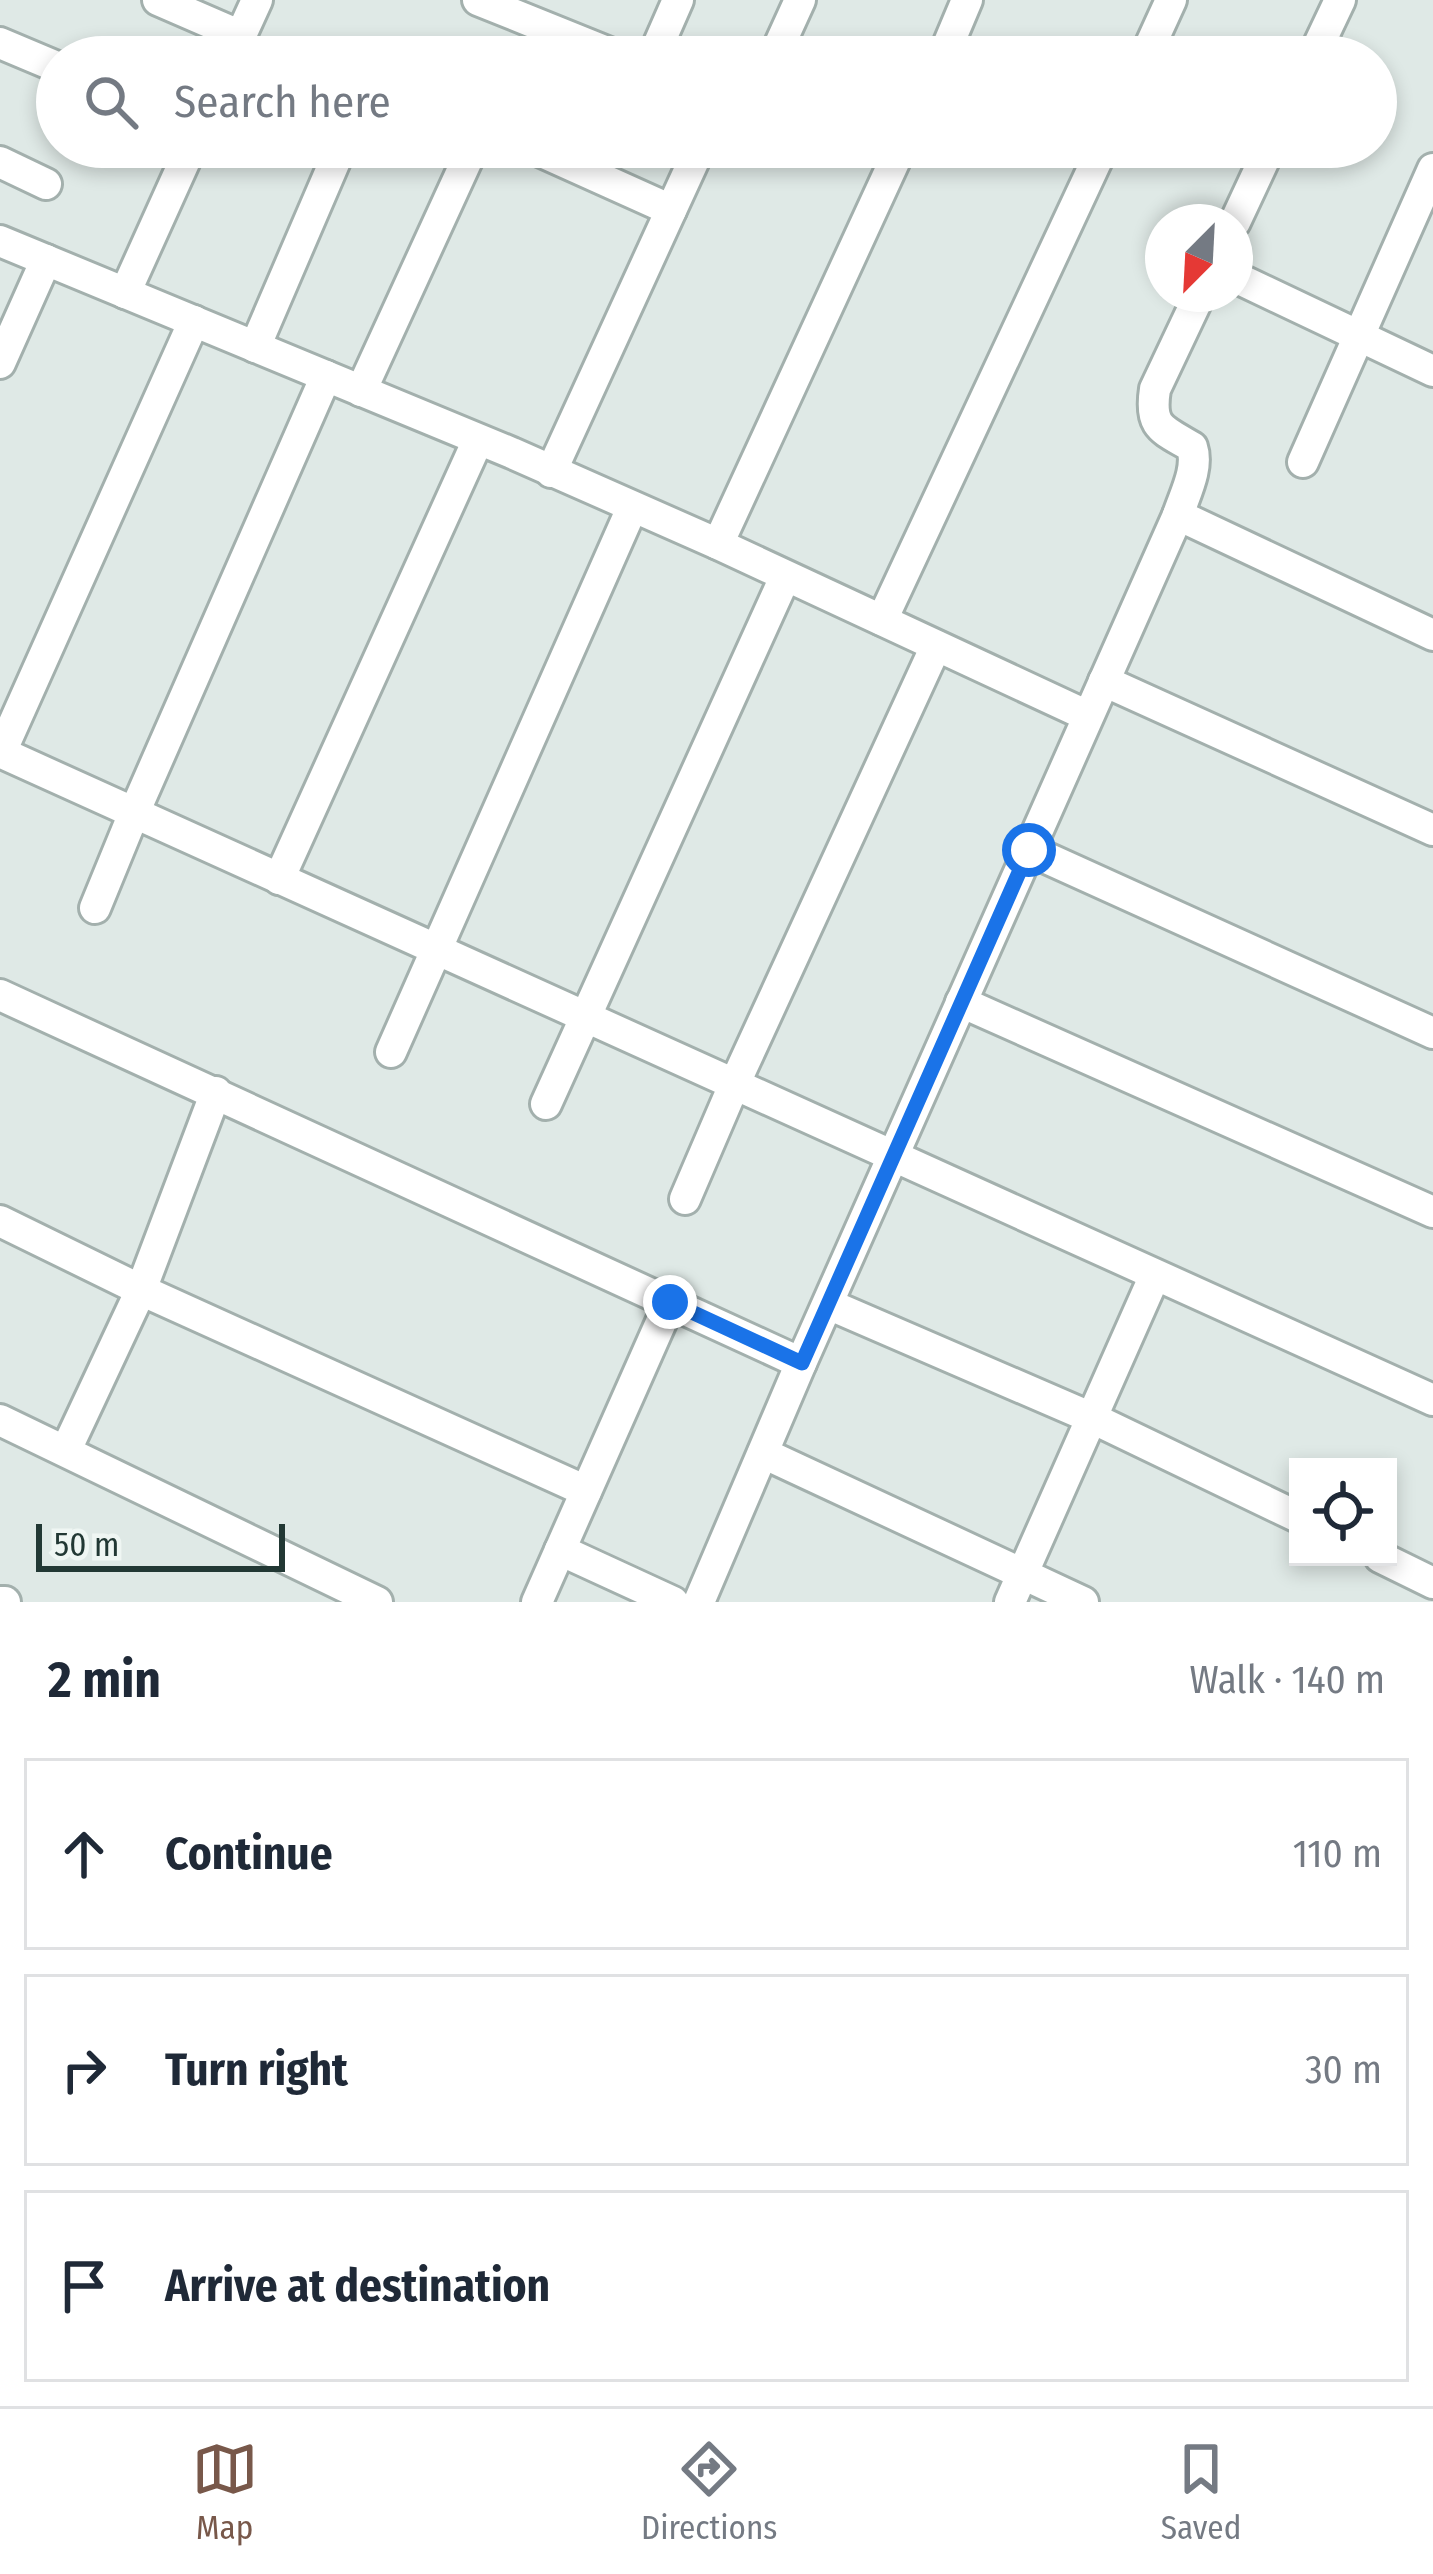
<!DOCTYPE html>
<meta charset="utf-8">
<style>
body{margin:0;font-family:"Fira Sans Condensed",sans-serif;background:#f2f2f3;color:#1f2937}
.controls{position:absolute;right:36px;bottom:36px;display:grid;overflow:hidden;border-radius:0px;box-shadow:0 6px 18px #0003}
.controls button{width:108px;height:108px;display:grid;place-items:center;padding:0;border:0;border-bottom:3px solid #e0e1e3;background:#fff;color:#1f2937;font:60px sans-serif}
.compass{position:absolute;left:1145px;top:204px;width:108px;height:108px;border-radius:50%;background:#fff;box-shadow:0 6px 18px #0003;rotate:204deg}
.scale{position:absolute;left:36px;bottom:30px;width:249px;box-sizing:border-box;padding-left:12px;border:6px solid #223834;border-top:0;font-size:33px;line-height:42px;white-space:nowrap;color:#223834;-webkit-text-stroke:9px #eff6f3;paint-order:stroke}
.stop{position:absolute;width:36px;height:36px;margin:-27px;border:9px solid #1a73e8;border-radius:50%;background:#fff}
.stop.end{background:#1a73e8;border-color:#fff;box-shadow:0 3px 12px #0008}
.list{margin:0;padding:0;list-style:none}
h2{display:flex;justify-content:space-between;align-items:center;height:156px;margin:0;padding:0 48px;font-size:51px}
h2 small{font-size:39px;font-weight:400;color:#747a83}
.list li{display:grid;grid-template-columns:78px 1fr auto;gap:36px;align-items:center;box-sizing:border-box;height:192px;margin:0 24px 24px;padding:0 24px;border:3px solid #e0e1e3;border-radius:0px}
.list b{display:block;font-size:45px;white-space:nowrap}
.list em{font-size:39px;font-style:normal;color:#747a83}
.icon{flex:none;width:66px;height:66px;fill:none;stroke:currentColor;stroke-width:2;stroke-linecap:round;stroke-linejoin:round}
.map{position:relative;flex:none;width:1433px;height:1602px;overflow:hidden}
.search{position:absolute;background:#fff;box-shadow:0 6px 18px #0003;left:36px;right:36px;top:36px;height:132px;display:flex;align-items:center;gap:30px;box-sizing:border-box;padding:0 42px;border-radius:66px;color:#747a83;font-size:45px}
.sheet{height:804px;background:#fff}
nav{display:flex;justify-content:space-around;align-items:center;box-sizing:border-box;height:168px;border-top:3px solid #e0e1e3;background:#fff;font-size:33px;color:#747a83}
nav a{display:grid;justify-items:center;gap:6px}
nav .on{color:#78584a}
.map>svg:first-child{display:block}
</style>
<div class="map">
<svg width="1433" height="1602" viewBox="0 0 1433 1602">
<rect width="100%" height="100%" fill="#dfe9e6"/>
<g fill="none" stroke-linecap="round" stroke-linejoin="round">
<defs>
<g id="minor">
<path d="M158,0l83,36"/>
<path d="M478,0l141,57"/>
<path d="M0,43l57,24"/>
<path d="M231,57l26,-57"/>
<path d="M653,57l25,-57"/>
<path d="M774,57l26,-57"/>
<path d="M943,57l24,-57"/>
<path d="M1145,57l26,-57"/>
<path d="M1313,57l27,-57"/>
<path d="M531,147l140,63"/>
<path d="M0,162l46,22"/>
<path d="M1235,222l35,-75"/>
<path d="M0,241l512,212 206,91 370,172"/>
<path d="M1235,277l198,94"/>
<path d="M125,293l66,-146"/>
<path d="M255,347l86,-200"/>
<path d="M0,363l46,-103"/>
<path d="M361,391l112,-244"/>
<path d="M1303,462l130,-293"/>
<path d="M551,472l149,-325"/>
<path d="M1178,515l255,120"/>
<path d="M718,544l183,-397"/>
<path d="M882,620l221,-473"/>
<path d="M1104,681l329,149"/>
<path d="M0,752l1433,648"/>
<path d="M1,752l193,-431"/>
<path d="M1029,850l404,183"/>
<path d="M279,879l199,-439"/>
<path d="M95,908l39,-95 192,-437"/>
<path d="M0,995l801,368"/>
<path d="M961,1002l472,210"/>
<path d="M391,1052l241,-544"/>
<path d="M546,1104l239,-527"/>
<path d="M685,1199l49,-114 202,-439"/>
<path d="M0,1221l141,69 445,201"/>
<path d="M828,1304l264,114 206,99"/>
<path d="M0,1420l377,182"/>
<path d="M66,1450l75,-160 75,-198"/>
<path d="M763,1453l320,149"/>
<path d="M560,1550l113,52"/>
<path d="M1380,1557l53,26"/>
<path d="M2,1602h3"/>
<path d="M537,1602l133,-300"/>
<path d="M699,1602l102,-239 377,-848c7,-21 21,-47 14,-68 -30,-18 -43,-19 -37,-58l45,-95"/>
<path d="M1010,1602l145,-327"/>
</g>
</defs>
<use href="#minor" stroke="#a3b0ad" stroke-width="36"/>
<use href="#minor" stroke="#fff" stroke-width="30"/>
</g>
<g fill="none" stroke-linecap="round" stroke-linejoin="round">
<path stroke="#1a73e8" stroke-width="15" d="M670,1302l132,61 227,-513"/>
</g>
</svg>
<div class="controls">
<button><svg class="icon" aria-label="locate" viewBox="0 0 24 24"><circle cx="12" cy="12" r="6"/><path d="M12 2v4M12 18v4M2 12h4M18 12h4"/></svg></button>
</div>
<svg class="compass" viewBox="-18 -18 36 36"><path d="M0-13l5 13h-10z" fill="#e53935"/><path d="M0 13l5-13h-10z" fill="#747a83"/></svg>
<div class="scale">50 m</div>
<div class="stop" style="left:1029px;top:850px"></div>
<div class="stop end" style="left:670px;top:1302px"></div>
<div class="search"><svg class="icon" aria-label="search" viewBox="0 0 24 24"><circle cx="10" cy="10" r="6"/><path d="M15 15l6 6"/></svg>Search here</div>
</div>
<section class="sheet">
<h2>2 min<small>Walk · 140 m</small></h2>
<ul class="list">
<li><svg class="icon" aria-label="ahead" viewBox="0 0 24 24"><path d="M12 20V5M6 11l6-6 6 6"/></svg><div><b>Continue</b></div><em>110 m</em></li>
<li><svg class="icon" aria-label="right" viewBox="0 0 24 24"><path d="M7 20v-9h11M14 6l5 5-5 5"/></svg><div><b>Turn right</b></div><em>30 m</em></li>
<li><svg class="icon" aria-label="arrive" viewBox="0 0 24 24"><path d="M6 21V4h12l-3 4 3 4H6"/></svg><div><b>Arrive at destination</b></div></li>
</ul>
</section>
<nav>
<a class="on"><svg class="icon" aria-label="map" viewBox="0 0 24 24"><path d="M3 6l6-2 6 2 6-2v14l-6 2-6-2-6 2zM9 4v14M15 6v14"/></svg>Map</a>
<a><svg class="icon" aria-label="directions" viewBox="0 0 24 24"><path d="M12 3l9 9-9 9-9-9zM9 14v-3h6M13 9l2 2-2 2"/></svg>Directions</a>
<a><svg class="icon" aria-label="saved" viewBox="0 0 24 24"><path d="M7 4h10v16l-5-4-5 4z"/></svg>Saved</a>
</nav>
